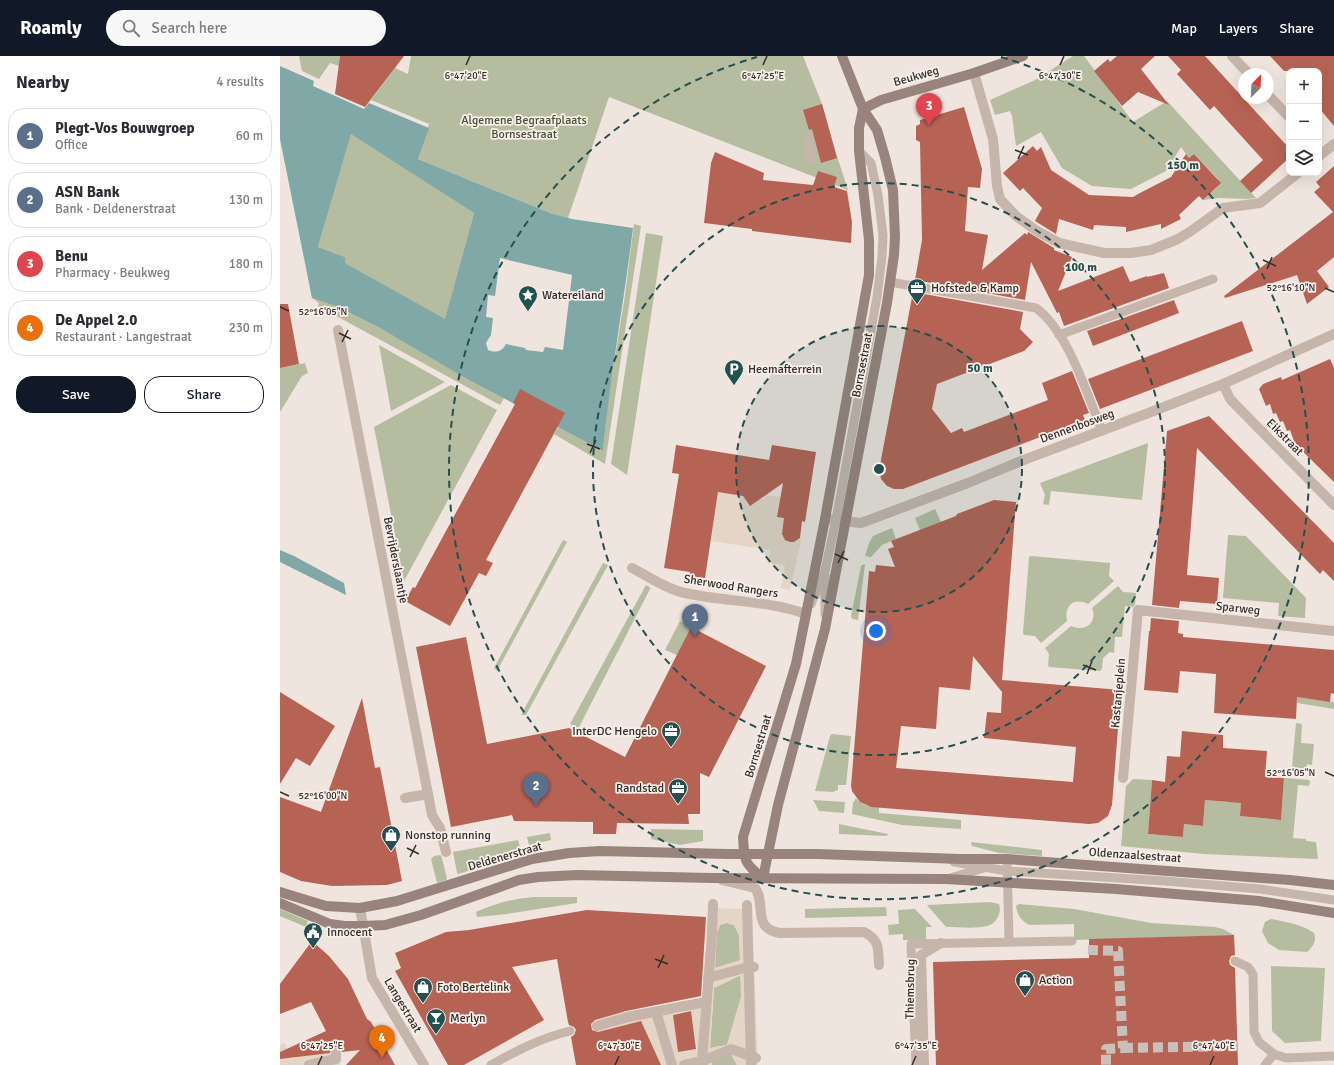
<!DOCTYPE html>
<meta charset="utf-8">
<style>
body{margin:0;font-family:Signika,sans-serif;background:#f7f7f7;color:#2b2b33}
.controls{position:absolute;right:12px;top:12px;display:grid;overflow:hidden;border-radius:8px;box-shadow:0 4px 16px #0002}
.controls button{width:36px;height:36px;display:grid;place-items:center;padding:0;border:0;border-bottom:1px solid #e1e1e2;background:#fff;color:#2b2b33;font:20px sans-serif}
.compass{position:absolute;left:958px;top:12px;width:36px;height:36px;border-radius:50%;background:#fff;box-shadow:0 4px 16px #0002;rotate:24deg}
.you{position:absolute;left:596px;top:575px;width:14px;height:14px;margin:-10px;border:3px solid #fff;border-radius:50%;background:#1a73e8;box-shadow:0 0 0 6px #1a73e833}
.badge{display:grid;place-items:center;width:26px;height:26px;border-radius:50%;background:#111827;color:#fff;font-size:13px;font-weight:700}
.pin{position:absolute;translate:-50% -33px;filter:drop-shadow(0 1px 2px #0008)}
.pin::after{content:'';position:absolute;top:21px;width:14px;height:12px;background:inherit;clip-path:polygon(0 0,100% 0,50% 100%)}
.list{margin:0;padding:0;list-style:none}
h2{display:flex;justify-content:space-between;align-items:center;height:52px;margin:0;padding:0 16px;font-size:17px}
h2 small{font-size:13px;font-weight:400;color:#7c7c81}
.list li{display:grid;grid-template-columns:26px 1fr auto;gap:12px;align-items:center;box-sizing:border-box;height:56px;margin:0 8px 8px;padding:0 8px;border:1px solid #e1e1e2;border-radius:16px}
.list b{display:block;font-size:15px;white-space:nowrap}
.list p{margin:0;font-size:13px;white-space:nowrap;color:#7c7c81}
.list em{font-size:13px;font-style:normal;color:#7c7c81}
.actions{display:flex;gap:8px;padding:12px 16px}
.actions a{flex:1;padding:9px 0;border:1px solid #111827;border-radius:16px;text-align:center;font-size:14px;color:#111827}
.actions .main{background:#111827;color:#fff}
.icon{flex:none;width:22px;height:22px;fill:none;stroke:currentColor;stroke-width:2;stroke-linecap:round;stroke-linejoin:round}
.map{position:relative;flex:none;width:1054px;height:1009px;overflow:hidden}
header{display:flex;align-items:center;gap:24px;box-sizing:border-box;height:56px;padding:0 20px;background:#111827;color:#fff}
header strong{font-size:19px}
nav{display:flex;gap:22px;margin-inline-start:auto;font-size:14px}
.search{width:280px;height:36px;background:#f7f7f7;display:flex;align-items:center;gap:10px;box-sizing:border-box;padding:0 14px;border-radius:22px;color:#7c7c81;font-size:15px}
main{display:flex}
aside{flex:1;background:#fff}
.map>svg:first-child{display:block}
</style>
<header>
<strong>Roamly</strong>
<div class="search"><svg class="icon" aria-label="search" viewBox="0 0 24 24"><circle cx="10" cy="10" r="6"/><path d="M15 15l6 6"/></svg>Search here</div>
<nav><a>Map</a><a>Layers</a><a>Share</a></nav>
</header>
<main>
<aside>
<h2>Nearby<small>4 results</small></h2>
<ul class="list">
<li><span class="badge" style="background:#5c6f8a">1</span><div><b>Plegt-Vos Bouwgroep</b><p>Office</p></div><em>60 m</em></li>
<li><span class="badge" style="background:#5c6f8a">2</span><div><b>ASN Bank</b><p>Bank · Deldenerstraat</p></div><em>130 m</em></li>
<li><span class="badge" style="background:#e0444e">3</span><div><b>Benu</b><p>Pharmacy · Beukweg</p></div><em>180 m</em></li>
<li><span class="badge" style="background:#e8710a">4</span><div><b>De Appel 2.0</b><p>Restaurant · Langestraat</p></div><em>230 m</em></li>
</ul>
<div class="actions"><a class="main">Save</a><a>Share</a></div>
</aside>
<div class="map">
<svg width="1054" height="1009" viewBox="0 0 1054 1009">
<rect width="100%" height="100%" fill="#efe5de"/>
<g fill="#b5bca0">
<path d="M19,0h41l-1,10 -9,-3 -11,16 -17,-8z"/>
<path d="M131,0h392l19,48 14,49 12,37 -239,-93 -41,121 -18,-5 -132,-54 11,-35 -58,-24 24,-32 13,6z"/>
<path d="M793,0h11l49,66 34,-21 89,97 -9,1 -28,-1 -16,2 14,-13 1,-8 -24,-25 -5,4 -8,-11 -15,24 -35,18 -39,-3 -30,-18 -21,-36 -25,14 -4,-30 -2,-5 -15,4 -5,-15 45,-20z"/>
<path d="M71,77l123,80 -29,107 -100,-57v-6l-27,-10z"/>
<path d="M354,168l7,2 -36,238 -51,-30 4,-7 45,24 5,-51 17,-105z"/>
<path d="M366,177l17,3 -36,239 -16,-11z"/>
<path d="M32,242l26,9 42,21 124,70 -4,7 -182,-99 1,-3z"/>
<path d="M99,289l66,37 -54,29z"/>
<path d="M25,307l3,10 -6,3 -22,36v-44z"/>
<path d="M171,329l46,25 -93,171 -30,-154z"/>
<path d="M868,387l-6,57 -91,-9 -2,14 -6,-1 2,-9 -5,-12z"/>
<path d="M655,453l6,13 -21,8 -5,-12z"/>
<path d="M612,472l4,11 -14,6 -11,12 -6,-1 4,-13 4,-7z"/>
<path d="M948,479l18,1 60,62 -1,20 -27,-2 1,-13 -56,-5z"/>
<path d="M283,484l4,2 -70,129 -3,-3z"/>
<path d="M751,500l79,7 -1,13 5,5 -26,23c-15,-7 -24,2 -21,17l-26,22 -6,-7 -11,-1 -1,-2 6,-76z"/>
<path d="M323,507l5,2 -82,150h-5z"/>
<path d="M585,508l-7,56 -6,-1 -1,-3 10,-50 1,-1z"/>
<path d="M366,529l5,3 -1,1 -72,140 -8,-5z"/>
<path d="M838,530l5,6 13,1 -1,12 -2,2 -8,-1 -3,31h-7l-1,16 -4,-1 -7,6 -1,11 -2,2 -51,-4 -1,-2 1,-11 -4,-6 26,-22c14,6 27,-3 21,-18z"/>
<path d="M400,565l11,6 -14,28 -12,-5z"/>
<path d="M1017,641l37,5v7l-37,-6z"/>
<path d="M1016,667l6,1 -1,19 13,1 -2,21 -5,-1v6l-15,-3z"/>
<path d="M552,678l19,2 -5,49h-8v5l-5,2 -18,-1 15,-55z"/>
<path d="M1004,722l25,2 1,2 -1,4 -11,-1 -5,53 13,1v2l10,1 2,17 -114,-5 -83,-8 5,-60 7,-7 19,1 -4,54 35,3 1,-13 19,2 2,-26 25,2 12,-10 -2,24 41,4z"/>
<path d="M576,742c6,7 13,9 23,9v6l82,7v9l-59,-4 -50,-11 1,-11z"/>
<path d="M533,744l32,2 -1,11 -25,-2z"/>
<path d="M559,768l49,10 -1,2 -48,-2z"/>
<path d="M371,773l52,1v11l-23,4 -29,-6z"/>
<path d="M270,777l1,7 -22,5 -2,-8z"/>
<path d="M238,784l2,7 -32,18 -30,9 -1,-1 -4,-21z"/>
<path d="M691,786l71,8v6l-43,-3 -27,-7z"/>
<path d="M161,799l6,23 -1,2 -9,3 -6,-24 3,-3z"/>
<path d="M254,841h43v6l-70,11 -30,3 -1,-5c20,-9 36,-13 58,-15z"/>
<path d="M710,846l9,2c3,8 -2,20 -12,22 -12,3 -29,1 -41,1l-19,-22z"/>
<path d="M739,848l55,5 77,14 64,4 8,2 11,6 -160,5v-16l-44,1c-8,-3 -13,-10 -14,-19z"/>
<path d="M606,851l1,9 -82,2v-9z"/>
<path d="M0,853l28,12 -2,6 -26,-11z"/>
<path d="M635,853l17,18h-6v13h-23v-6l-14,1 -1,-10 11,-1 -1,-14z"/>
<path d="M991,863c15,3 31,5 43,14 3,7 -1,14 -7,19l-28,-2 -11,-7 -6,-12 3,-9z"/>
<path d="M447,867l7,2 5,10 1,26 -25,7 2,-35 3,-8z"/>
<path d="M991,910l54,2 -4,73 -36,2 -13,-12z"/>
<path d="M461,919v22l-14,48 -17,3 4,-60z"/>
<path d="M450,996l7,13h-25l-1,-3z"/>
</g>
<g fill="#e5d5c7" fill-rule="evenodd">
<path d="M438,436l28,4v5l3,3 8,-6 8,1v-4l16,2 -3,20 7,1 -3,18 8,6h4l4,-3 3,1 -11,50 -9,-2 4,-23 -17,-2 2,-13 -59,-9z"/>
<path d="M429,852l43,1 6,156h-21l-7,-13 -19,10 1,3h-51l-18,-39 -47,19 2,-28 1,-1 104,-17zM447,867l7,2 5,10 1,25 -25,8 2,-35 3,-8zM460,919l1,22 -14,48 -17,3 4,-60zM411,954l6,39 -19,3 -5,-39z"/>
<path d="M5,987l6,16 9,-3 39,-4 1,13h-60v-20z"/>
</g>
<g fill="#80a8a6" fill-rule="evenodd">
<path d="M0,10l34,15 -1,5 51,23 5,-6 60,25 -11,31 132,54 22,6 61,9c-9,74 -23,148 -30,223l-141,-75 -82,-48 -42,-21 -26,-9 -32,-159zM71,78l123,79 -29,106 -100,-56v-6l-27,-10zM220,202l72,17 -9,75 -18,-3 -2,5 -17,-2 -1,-2 -19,-4c-4,8 -10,9 -18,6l-2,-7 5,-8 2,-17 -7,-1 2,-22 7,1z"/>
<path d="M0,494l14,6 50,27 2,12 -66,-33z"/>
</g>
<g fill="#b66355" fill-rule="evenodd">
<path d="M60,0h64l-39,51 -30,-13z"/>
<path d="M837,0h38l-14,13 28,36 -31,-13 -16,14 -28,-35 14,-12 2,3z"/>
<path d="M888,0h37l84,92v10l-38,35 -11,-12 23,-21 -49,-54 -4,4 -33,-36 4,-4z"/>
<path d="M990,0h64v70l-15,-18v-37h-35z"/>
<path d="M542,48l15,54 -16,5 -9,-34 -3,1 -6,-20z"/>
<path d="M684,51l18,62 -2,19 -12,-1 -3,44 23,4 -6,35 43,-37 2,2 1,-3 26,16v2l18,7 -14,34 65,-25 7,16 17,-6v1l17,-4 5,15 -105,38 -5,-14 -2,1 -26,-51 -6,38 -110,-20 7,-40 -2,-98 -4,-2v-14l4,-2v-4z"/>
<path d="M753,90l4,5 4,-4 10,23 38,25 44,2 5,-3 33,-17 15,-23 3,4 5,-4 27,29 -18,17 -4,-4 -20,19 2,4 -20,10v-5l-35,8v-5l-32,-2 -1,5 -34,-11 -3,15 -21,-13 7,-13 -19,-20 -3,3 -17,-18z"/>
<path d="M435,96l49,21 -1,7 50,5 5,-14 19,6 -3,10 13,4 5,31 -1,21 -99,-12v-2l-48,-6 7,-60z"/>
<path d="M1054,110v91l-17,14 12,16 -22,17 -10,-29 -72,23 -1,-2 109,-84 -19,-20 6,-5 -4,-5z"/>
<path d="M633,236l110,20 -3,17 13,13 -9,9 -87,33 -5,25 19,24 11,-5 2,4 84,-32 -6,-17 30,-12 17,42 -6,2 2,5 -182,69h-9l-7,-3 -6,-7 -2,-9z"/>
<path d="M894,244l5,13 -86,33 -6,-15z"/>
<path d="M0,248h8l11,60 -19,4z"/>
<path d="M962,265l11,30 -153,58 -12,-30z"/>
<path d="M1050,303l4,9v114l-39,-38 -5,-14 -3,1 -4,-10 -3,1 -4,-9 -3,1 -3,-10 -4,2 -7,-17 4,-5 18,-7 1,3z"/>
<path d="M240,333l45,24 -79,147 7,3 -7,13 -7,-3 -29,53 -45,-25 8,-14 2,1 100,-184 -2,-1z"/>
<path d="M929,360l125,127v38l-11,-11 -3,4 -123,-126 -10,127 32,3 -2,26 -37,-3 -1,7 -27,-3 15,-174z"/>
<path d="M396,389l93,15 3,-15 44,7 -11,70 -3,-1 -2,17 -6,4h-4l-5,-2 -3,-6 2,-16 -7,-1 6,-34 -33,23 -7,-10 -25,-4 -13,86 -16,-2 1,-4 -26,-4 15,-94 -7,-1z"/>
<path d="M714,444l22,2 -14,178 119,10 -9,115 -4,11 -10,7 -9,1 -218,-17 -11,-5 -8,-11 -1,-5 18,-215 6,1 1,-7 19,2 -7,-18 6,-2 -3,-6 65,-25 1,-2zM693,600l29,36 -1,21 -14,-1 -3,26 92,9 -3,35 -177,-14 5,-42 35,3 3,-42 31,3z"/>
<path d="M871,562l28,3 -1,12 5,1v3l151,13v44l-3,-1 -1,9 -33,-5 -1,22 -82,-6 2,-39 -36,-3 -2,22 -34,-3 5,-59h1z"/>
<path d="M411,571l75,39 -57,111 -9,-4v41h-12l1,10 -72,-1 -1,11h-23v-12l-79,-1 -2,-6 -61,12 -35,-180 50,-10 21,107 82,-16 56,29z"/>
<path d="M0,636l55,34 -25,40 -14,-8 -16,26z"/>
<path d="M82,642l13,70 5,-1 22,114 -15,4 -55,1 -31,-5 -21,-9v-75l41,15z"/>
<path d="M902,675l41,4v13l44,3 -2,26 19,1 -3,42 -41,-4 1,-13 -36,-3 -2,26 -19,-2 -1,13 -35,-3 4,-54 13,2 2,-26 13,1z"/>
<path d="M307,854l119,7 -5,79 -75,15 -31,9 -4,4 1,6 6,2 43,-11 20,44h-85l-5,-28 3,-2 2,-5 -2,-3 -5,-2 -1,-3 -11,-63 -45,8 32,53 -80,45h-16l-53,-94 6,-3 -6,-15 51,-21 23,-2z"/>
<path d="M954,879l1,20 -4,1 -2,5 1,4 5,3 3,97h-302l-3,-103 156,-4v-19z"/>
<path d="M32,885l17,15 19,23 19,40 4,3 24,43h-49l14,-15 -18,2 -2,-4 -4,-1 -5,2 -1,4 -50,6v-7l46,-21 -15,-29 -31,12v-30z"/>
<path d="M411,955l5,38 -18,3 -5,-37z"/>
</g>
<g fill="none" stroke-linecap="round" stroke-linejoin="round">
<g stroke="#cac0ba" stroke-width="10" stroke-dasharray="10 5" stroke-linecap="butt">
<path d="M808,894l30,1 5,97 -17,1v16"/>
<path d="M843,992l114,-2"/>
</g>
<g stroke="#c6b5ab" stroke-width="9">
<path d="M528,82l3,22"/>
<path d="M610,226l146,26c32,23 51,86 66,123"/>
<path d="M779,279l154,-56"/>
<path d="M545,519v39"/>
<path d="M531,548l14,-33 11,-51 41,-223 5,-40 1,-22 -5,-40 -7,-32 -12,-12"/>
<path d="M727,803l2,82"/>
<path d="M674,806l53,9 158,10 95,8 74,11"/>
<path d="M670,822l34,-10"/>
<path d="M955,905l13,6 5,7 1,58 5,10 15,12 12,4 48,-2"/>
<path d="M211,1009c25,-14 50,-27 79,-34"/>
<path d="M636,1009l-5,-121 161,-3"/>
<path d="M985,1009l9,-11"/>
</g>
<g stroke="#c6b5ab" stroke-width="10">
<path d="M952,0l17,18"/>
<path d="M694,17l19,66 4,47 3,13 16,17 21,15 22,12 45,10h27l20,-3 27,-11 13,-8 32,-23 37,-5 38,-30"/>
<path d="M988,39l21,22"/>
<path d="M1039,100l15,-12"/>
<path d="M58,274l90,464 4,21 8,13 6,24"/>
<path d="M943,328l7,15 104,106"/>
<path d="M545,463l36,4 107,-40 53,-22 130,-49 72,-28 111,-50"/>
<path d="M352,512c16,8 34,21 53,25 40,9 82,7 121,21"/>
<path d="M843,722l15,-168 196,21"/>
<path d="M125,742l23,-4"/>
<path d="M442,824l33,8c12,17 -4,40 25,45l84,-1c16,8 14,17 15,33"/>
<path d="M467,849l4,160"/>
<path d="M80,852l12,70 52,87"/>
<path d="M428,922l40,-11h6"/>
<path d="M376,956l16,53"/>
<path d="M317,970l31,-9 78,-15"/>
<path d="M29,1009l27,-6v-6"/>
<path d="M404,1009l18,-4 29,-12 25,9"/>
<path d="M423,1009l-1,-4 10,-127 1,-30"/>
<path d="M644,1009l-3,-110 20,-12"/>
</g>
<g stroke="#99847d" stroke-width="10">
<path d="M583,53l18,-9 93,-27 49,-17"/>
<path d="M483,822l15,-73 47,-176 62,-326 7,-48 1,-18 -2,-47 -8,-33 -8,-27 -14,-21 -21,-53"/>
<path d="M483,822c-19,-14 -19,-18 -20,-41l53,-173 29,-145 44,-244v-35l-10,-89v-23l4,-19"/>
<path d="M0,836l46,14 34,2 37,-7 135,-42 37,-6 31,-2 128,3h89l143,5h47l283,21 44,5"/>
<path d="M0,847l50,21 15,2h18l22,-1 36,-10 76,-27 22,-8 19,-3 39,-2 135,3 234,1 170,10 143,12 75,12"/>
</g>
</g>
<path fill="none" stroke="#342c29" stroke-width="1.5" d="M186,9l4,-9M483,9l4,-9M780,9l4,-9M735,94l13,5M738,103l6,-13M983,204l13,6M987,213l5,-12M1045,232l9,4M0,251l9,4M59,277l12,6M62,286l6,-12M307,388l13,5M310,397l6,-13M555,498l13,6M558,507l6,-12M803,609l13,5M807,618l5,-13M1045,716l9,4M0,736l9,4M127,792l12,6M130,801l6,-12M375,903l13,5M378,912l6,-13M38,1009l4,-9M335,1009l4,-9M632,1009l4,-9M930,1009l4,-9"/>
<circle cx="599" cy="413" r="143" fill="#24504f" fill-opacity=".12"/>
<g fill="none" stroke="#24504f" stroke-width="2" stroke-dasharray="7 5">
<circle cx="599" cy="413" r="143"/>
<circle cx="599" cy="413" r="286"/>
<path d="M721 1A430 430 0 1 1 477 1"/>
</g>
<defs>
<symbol id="office-pin" viewBox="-11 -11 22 30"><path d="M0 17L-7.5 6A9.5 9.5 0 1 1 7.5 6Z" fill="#24504f" stroke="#f7f0ea"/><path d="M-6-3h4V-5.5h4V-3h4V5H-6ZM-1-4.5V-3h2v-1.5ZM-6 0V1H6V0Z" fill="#fff"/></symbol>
<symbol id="sight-pin" viewBox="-11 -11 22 30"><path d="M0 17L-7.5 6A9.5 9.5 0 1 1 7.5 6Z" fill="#24504f" stroke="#f7f0ea"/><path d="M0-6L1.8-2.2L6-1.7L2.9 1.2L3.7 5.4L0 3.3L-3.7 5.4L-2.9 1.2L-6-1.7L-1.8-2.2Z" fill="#fff"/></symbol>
<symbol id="parking-pin" viewBox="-11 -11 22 30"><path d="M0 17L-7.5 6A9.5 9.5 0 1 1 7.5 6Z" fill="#24504f" stroke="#f7f0ea"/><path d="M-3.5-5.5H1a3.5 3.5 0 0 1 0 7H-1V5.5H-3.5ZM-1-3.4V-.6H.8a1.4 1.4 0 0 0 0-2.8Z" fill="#fff"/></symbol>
<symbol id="shop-pin" viewBox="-11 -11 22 30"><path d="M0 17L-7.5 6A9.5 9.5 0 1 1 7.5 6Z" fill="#24504f" stroke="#f7f0ea"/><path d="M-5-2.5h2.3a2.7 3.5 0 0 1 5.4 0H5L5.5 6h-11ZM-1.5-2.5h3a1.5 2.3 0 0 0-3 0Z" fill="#fff"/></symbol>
<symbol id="civic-pin" viewBox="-11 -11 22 30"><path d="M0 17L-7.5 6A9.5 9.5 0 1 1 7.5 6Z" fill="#24504f" stroke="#f7f0ea"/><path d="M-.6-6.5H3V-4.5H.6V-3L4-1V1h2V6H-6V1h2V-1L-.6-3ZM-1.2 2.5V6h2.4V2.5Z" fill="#fff"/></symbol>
<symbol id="bar-pin" viewBox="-11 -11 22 30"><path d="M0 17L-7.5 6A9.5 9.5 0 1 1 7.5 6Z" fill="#24504f" stroke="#f7f0ea"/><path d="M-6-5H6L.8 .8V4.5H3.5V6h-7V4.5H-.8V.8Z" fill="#fff"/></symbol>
</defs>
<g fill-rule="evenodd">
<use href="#office-pin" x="626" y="221" width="22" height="30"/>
<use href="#sight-pin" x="237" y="228" width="22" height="30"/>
<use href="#parking-pin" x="443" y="302" width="22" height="30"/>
<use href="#office-pin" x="380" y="664" width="22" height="30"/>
<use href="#office-pin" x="387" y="721" width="22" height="30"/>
<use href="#shop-pin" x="100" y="768" width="22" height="30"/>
<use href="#civic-pin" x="22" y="865" width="22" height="30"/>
<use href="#shop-pin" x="734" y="913" width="22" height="30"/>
<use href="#shop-pin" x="132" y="920" width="22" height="30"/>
<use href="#bar-pin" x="145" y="951" width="22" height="30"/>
</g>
<g text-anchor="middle" stroke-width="3.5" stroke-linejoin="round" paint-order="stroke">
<g font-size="12" fill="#342c29" stroke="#f7f0ea">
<text transform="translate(636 20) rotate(-16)" y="4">Beukweg</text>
<text transform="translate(582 309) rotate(-79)" y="4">Bornsestraat</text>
<text transform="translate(797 370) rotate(-20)" y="4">Dennenbosweg</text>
<text transform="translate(1005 381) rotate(45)" y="4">Eikstraat</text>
<text transform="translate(116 504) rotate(79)" y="4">Bevrijderslaantje</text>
<text transform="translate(451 530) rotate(9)" y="4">Sherwood Rangers</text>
<text transform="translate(958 552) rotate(6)" y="4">Sparweg</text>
<text transform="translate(838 637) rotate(-85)" y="4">Kastanjeplein</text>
<text transform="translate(478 690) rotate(-73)" y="4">Bornsestraat</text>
<text transform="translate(855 799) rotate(4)" y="4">Oldenzaalsestraat</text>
<text transform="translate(225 800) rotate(-16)" y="4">Deldenerstraat</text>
<text transform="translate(630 933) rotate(-89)" y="4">Thiemsbrug</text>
<text transform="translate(123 949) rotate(59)" y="4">Langestraat</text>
</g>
<g font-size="12" fill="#474f30" stroke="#f7f0ea">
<text x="244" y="68">Algemene Begraafplaats<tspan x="244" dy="14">Bornsestraat</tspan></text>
</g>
<g font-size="12" fill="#342c29" stroke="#f7f0ea" text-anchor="start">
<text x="651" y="236">Hofstede &amp; Kamp</text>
<text x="262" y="243">Watereiland</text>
<text x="468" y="317">Heemafterrein</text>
<text x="377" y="679" text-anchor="end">InterDC Hengelo</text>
<text x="384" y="736" text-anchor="end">Randstad</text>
<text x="125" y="783">Nonstop running</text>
<text x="47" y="880">Innocent</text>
<text x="759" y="928">Action</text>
<text x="157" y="935">Foto Bertelink</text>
<text x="170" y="966">Merlyn</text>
</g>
</g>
<g font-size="10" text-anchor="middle" fill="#342c29" stroke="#f7f0ea" stroke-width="3.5" stroke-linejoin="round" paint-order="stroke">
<text x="186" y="23">6°47'20"E</text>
<text x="483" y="23">6°47'25"E</text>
<text x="780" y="23">6°47'30"E</text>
<text x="1011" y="235">52°16'10"N</text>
<text x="43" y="259">52°16'05"N</text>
<text x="1011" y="720">52°16'05"N</text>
<text x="43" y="743">52°16'00"N</text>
<text x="42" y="993">6°47'25"E</text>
<text x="339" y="993">6°47'30"E</text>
<text x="636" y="993">6°47'35"E</text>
<text x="934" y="993">6°47'40"E</text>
</g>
<circle cx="599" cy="413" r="6" fill="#24504f" stroke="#f7f0ea" stroke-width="2"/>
<g font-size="12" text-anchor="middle" font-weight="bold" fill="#24504f" stroke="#f7f0ea" stroke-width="3.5" stroke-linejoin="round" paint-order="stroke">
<text x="903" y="113">150 m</text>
<text x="801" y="215">100 m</text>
<text x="700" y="316">50 m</text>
</g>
</svg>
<div class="controls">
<button>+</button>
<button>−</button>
<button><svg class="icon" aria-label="layers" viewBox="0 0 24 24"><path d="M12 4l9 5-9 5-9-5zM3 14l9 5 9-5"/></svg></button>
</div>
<svg class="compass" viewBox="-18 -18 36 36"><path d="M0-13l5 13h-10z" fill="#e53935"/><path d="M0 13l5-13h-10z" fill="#7c7c81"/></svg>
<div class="you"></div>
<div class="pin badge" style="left:415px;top:581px;background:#5c6f8a">1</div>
<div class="pin badge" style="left:256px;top:750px;background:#5c6f8a">2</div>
<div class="pin badge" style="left:649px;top:70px;background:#e0444e">3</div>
<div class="pin badge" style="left:102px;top:1002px;background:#e8710a">4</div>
</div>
</main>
